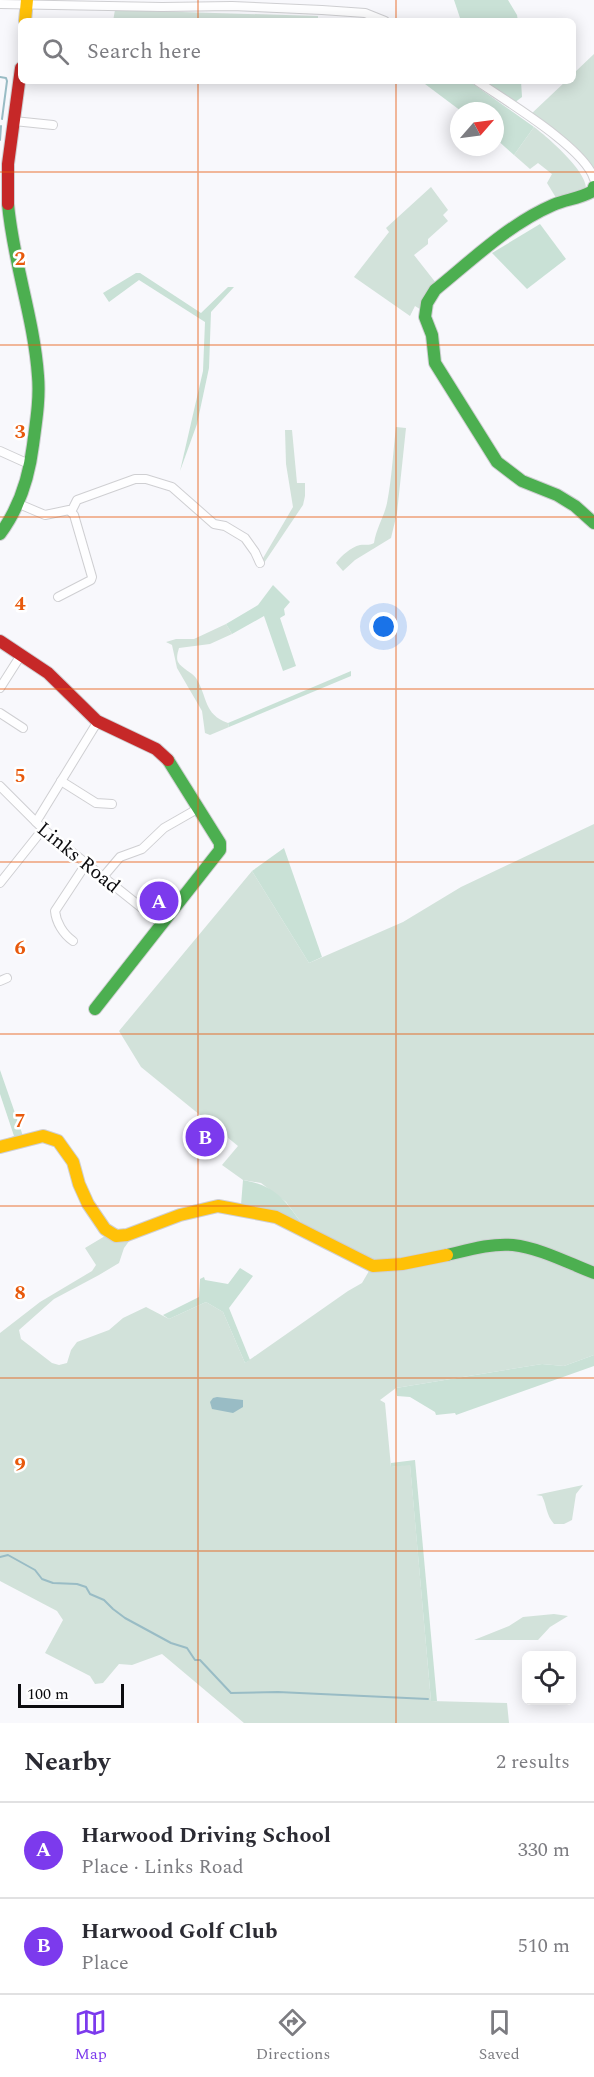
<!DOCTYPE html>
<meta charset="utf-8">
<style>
body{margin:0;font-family:Spectral,serif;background:#f7f7f7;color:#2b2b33}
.controls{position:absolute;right:18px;bottom:18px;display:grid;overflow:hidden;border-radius:9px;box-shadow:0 3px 15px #0003}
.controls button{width:54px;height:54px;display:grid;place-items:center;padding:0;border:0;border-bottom:2px solid #e1e1e2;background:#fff;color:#2b2b33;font:30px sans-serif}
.compass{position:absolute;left:450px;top:102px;width:54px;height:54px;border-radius:50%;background:#fff;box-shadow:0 3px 15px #0003;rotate:62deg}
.scale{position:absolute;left:18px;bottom:15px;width:106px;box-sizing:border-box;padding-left:6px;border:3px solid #0c0c0f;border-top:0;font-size:16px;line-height:21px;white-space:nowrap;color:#0c0c0f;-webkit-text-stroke:4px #fff;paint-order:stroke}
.you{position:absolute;left:384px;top:627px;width:21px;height:21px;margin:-15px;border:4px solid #fff;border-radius:50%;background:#1a73e8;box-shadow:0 0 0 9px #1a73e833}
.badge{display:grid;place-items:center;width:39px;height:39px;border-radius:50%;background:#7c3aed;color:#fff;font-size:20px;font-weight:700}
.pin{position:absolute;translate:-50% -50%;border:3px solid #fff;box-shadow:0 2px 6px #0006}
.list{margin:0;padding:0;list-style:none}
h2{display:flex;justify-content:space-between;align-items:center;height:78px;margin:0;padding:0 24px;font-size:26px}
h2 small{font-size:20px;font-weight:400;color:#7c7c81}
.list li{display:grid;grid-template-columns:39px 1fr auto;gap:18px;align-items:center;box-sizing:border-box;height:96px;padding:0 24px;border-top:2px solid #e1e1e2}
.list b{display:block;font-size:22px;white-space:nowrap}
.list p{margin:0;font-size:20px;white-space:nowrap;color:#7c7c81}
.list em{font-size:20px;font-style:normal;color:#7c7c81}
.icon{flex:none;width:33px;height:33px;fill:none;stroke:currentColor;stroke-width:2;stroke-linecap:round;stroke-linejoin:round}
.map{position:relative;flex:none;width:594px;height:1723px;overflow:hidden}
.search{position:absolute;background:#fff;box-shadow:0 3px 15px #0003;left:18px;right:18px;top:18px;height:66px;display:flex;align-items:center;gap:15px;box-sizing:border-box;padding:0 21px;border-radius:9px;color:#7c7c81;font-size:22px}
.sheet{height:270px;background:#fff}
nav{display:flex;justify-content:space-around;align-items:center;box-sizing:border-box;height:84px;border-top:2px solid #e1e1e2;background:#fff;font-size:16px;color:#7c7c81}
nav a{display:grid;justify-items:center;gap:3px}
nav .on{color:#7c3aed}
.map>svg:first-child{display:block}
</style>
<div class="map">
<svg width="594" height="1723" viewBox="0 0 594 1723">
<rect width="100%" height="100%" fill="#f8f8fc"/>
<g fill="#d2e2da">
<path d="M115,10l203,6v5h-205z"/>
<path d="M594,54v115l-19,-23 -45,-31 36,-34h7v-7z"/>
<path d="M534,127c11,8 60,49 51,66 -7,4 -19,6 -27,8l-11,-18 5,-9 -14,-11 -8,6 -16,-14z"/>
<path d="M431,187l17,23 -5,5 5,6 -20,18v5l-14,11 22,28 -13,28 -8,-5 -5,10 -56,-39 35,-45 -3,-4z"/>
<path d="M396,427l10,1 -9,85 -6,25 -36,22 -12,11 -7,-8c5,-7 15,-16 24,-18 6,-1 8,1 14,-2 2,-14 10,-26 13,-40 5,-25 6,-51 9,-76z"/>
<path d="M285,430h7l5,53h8v13l-2,9 -39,58 -2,-3 31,-53 -7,-43z"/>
<path d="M226,624l6,10 -22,10 -31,4c-1,4 -3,9 -1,14 4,7 14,10 18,16 12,19 7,36 32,45l1,4 -19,8 -5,-2 -3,-22 -25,-43 -5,-23 -6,-3 10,-3h18z"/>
<path d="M594,824v531l-30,11 -22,-2 -146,24 -16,12 5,3 6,64 19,-3 21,237 76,2 2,20h-265l-82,-69 -30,11 -13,-1 -16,19 -8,1 -5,-8 -45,-23 18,-33 -6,-9 -57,-30v-248l40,-31 52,-31 4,-6 -11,-17 20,-12 25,4 -6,8 -5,15 -20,12 -45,24 -35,31 2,9 31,24 7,2 8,-2 4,-13 6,-8 32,-12 14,-12 23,-11 23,12 37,-17 17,10 22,51 103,-72 14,-8 7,-12 -66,-46 -17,-23 -25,-19 -18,-3 -21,-15 16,-19 -97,-79 -22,-36 133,-160 57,92 94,-41 58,-35z"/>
<path d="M583,1485l-7,9 -4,26 -8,4h-10c-8,-9 -7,-18 -12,-28l-6,-1z"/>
<path d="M554,1614l14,2 -18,11 -12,13h-64l35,-14 14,-9z"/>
</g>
<g fill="#c9e1d6">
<path d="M454,0h54l9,15 1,6h-57z"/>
<path d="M421,81h48l65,46 -20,28 -19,-17v-27h-34z"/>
<path d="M484,81h37l1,16 -8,6z"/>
<path d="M540,224l26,35 -39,30 -35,-36z"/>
<path d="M136,273h4l61,40 27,-26h6l-23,25 -2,56 -12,56 -17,47 23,-100 2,-49 -66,-42 -30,22 -6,-9z"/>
<path d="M273,585l17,17 -6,7 1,6 -5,3 16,48 -13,5 -19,-55 -32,18 -6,-10 32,-19z"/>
<path d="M351,671v5l-122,51 -1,-4z"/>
<path d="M284,848l38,109 -13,6 -57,-92z"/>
<path d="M0,1070l23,66 -23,5 14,-5 -14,-42z"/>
<path d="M243,1180c33,6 41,19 60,45l-62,-20z"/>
<path d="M240,1268l13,8 -24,32 21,52 -5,3 -22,-51 -17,-10 -37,17 -6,-4 36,-18 1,-18 4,-2 1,3 23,4z"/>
<path d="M594,1355v11l-138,49 -1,-2 -19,2 -1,-3 -25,-15 -13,-1 -1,-8 146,-24 22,2z"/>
<path d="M415,1460l22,241h-6l-21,-236 -19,2v-4z"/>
</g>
<path fill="#99bcc5" d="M217,1397l26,3v7l-10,6 -21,-4 -2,-7 3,-4z"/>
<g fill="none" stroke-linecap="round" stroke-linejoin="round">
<g stroke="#99bcc5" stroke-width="2">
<path d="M0,77l6,1 1,3 -5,38"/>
<path d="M0,140l1,-14"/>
<path d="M0,1557l8,-2 27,15 7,9 11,4 24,1 9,3 4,7 14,6 9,9 12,9 46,25 16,5 8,12h5l31,33 47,-1 150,7"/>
</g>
<defs>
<g id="street">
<path d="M0,4l162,3 70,-1 90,4 43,3 20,8"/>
<path d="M477,81c29,20 108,67 117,98"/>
<path d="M14,121l39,4"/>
<path d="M0,451l31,14"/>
<path d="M19,504l26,11 24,-5 5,5 18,62 -1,3 -33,17"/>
<path d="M71,512l6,-12 58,-21h11l26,8 42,37 11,2 20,12 10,14 5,11"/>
<path d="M0,688l21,-33"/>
<path d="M0,713l23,15"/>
<path d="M61,781l35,22 16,1"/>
<path d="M0,786l43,43 119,95"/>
<path d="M36,822l62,-101"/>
<path d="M103,877l17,-20 22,-8 22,-21 35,-20"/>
<path d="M0,883l43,-54"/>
<path d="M73,941c-10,-7 -17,-19 -18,-30l31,-47"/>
<path d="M0,981l7,-3"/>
</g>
<g id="fast">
<path d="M594,187l-1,4c-14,8 -26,8 -40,14 -44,19 -81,55 -118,85l-8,13 -2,14 7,18 3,28 62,99 25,19 35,14 18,11 19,17"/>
<path d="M0,534c20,-27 29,-56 33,-89 3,-23 7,-46 5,-69 -4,-58 -25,-114 -30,-172"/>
<path d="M95,1009l125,-159v-7l-52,-83"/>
<path d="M447,1255c21,-5 44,-12 66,-10 27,3 55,18 81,28"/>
</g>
<g id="slow">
<path d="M25,21l2,-21"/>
<path d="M0,1147l43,-11 15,5 15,21 6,22 9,20 17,25 11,7 11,-1 53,-20 38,-9 58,11 97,49 29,-2 45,-9"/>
</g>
<g id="jam">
<path d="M8,204v-40l13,-96"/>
<path d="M0,641l48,32 49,48 59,28 12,11"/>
</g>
</defs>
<use href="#street" stroke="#cfcfd2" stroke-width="10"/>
<use href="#fast" stroke="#cfcfd2" stroke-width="14"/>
<use href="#slow" stroke="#cfcfd2" stroke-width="14"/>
<use href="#jam" stroke="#cfcfd2" stroke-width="14"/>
<use href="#street" stroke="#fefeff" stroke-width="8"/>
<use href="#fast" stroke="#4caf50" stroke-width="12"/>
<use href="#slow" stroke="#ffc107" stroke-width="12"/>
<use href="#jam" stroke="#c62828" stroke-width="12"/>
</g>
<path fill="none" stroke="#e8590c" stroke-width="1.5" stroke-opacity="0.55" d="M198,0v21M396,0v21M198,81v1642M396,81v1642M0,172h594M0,345h594M0,517h594M0,689h594M0,862h594M0,1034h594M0,1206h594M0,1378h594M0,1551h594"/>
<g text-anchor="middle" stroke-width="5" stroke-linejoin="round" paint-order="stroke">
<g font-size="20" fill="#0c0c0f" stroke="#fff">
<text transform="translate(79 857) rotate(39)" y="7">Links Road</text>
</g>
</g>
<g font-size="20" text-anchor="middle" font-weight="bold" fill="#e8590c" stroke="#fff" stroke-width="5" stroke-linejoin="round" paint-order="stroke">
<text x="20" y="265">2</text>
<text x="20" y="438">3</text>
<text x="20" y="610">4</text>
<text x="20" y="782">5</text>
<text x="20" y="954">6</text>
<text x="20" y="1127">7</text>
<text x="20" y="1299">8</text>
<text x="20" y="1471">9</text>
</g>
</svg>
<div class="controls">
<button><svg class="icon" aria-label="locate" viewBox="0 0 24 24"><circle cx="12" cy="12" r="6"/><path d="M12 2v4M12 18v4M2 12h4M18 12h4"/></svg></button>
</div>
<svg class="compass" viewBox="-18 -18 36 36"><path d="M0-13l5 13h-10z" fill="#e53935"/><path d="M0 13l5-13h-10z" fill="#7c7c81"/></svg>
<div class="scale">100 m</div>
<div class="you"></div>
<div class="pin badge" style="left:159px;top:901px">A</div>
<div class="pin badge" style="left:205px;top:1137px">B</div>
<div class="search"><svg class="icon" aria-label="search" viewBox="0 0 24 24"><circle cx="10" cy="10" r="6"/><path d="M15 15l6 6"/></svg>Search here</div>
</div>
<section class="sheet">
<h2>Nearby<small>2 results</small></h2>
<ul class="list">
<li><span class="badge">A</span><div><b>Harwood Driving School</b><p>Place · Links Road</p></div><em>330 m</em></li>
<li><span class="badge">B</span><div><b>Harwood Golf Club</b><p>Place</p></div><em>510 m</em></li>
</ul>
</section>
<nav>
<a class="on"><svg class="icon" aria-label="map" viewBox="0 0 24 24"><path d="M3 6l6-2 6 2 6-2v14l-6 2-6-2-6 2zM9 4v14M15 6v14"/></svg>Map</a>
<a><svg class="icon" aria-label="directions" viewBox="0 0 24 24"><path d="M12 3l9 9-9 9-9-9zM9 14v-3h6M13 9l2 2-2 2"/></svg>Directions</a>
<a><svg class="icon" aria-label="saved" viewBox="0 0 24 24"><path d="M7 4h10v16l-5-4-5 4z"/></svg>Saved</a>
</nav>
